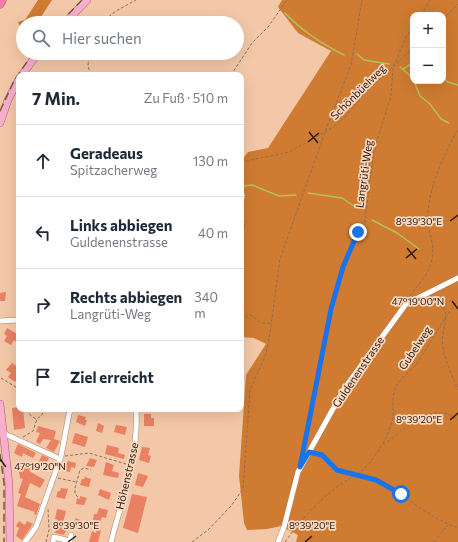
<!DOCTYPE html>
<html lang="de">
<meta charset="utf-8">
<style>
body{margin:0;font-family:Commissioner,sans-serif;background:#f2f2f3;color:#1f2937}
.controls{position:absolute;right:12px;top:12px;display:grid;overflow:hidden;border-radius:8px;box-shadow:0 4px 16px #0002}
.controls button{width:36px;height:36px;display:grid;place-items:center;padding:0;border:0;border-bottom:1px solid #e0e1e3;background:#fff;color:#1f2937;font:20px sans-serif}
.stop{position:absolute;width:12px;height:12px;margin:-9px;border:3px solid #1a73e8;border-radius:50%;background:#fff}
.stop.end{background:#1a73e8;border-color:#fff;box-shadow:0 1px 4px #0008}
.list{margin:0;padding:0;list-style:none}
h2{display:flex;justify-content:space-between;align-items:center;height:52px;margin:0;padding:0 16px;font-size:17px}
h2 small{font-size:13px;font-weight:400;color:#747a83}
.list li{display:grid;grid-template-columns:26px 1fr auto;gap:12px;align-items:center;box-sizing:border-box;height:72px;padding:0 16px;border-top:1px solid #e0e1e3}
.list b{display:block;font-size:15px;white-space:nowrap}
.list p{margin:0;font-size:13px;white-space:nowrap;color:#747a83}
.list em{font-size:13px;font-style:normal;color:#747a83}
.icon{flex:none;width:22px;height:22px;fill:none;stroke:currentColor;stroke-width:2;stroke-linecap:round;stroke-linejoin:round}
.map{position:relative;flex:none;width:458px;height:542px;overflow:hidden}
.search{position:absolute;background:#fff;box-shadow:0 4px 16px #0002;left:16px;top:16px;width:228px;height:44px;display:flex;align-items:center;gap:10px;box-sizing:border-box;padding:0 14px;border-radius:22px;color:#747a83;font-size:15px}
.panel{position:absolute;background:#fff;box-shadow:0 4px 16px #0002;left:16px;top:72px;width:228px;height:340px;border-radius:8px}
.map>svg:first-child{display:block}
</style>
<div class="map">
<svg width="458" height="542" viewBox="0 0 458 542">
<rect width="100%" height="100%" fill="#f3c8a8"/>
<g fill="#cf7b31" fill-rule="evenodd">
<path d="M38,0h14l-15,23h-14v9l-5,-10 7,-2z"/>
<path d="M282,0h176v542h-162l2,-7 -17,-9 -14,3 -20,1 -3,-7 -5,-47 7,-101 20,-31 -12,-6 -13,-1v-122l4,-20 -4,-11v-23l7,-9 20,-4 63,-97 -33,-18 -20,-26zM413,15h30v66h-30z"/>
</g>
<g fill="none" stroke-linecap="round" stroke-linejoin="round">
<g stroke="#b1c357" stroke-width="1.5">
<path d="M285,13c17,18 37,31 59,42"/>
<path d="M357,54l7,6 25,4"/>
<path d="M400,67l13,11"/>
<path d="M403,69l10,-6"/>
<path d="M443,78l5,4 10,3"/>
<path d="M414,81l6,15 10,8 11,15 8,4"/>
<path d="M244,186l8,-1 27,11 17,-1"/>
<path d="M308,193l34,5 12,8"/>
<path d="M372,220l25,13 22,16"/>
</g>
</g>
<g fill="#e98162">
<path d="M6,292l-1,9h-5v-8z"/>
<path d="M7,328l12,7 -3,7 -2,-2 -3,5 -7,-4 3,-5 -3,-2z"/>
<path d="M12,363l7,5v8l-4,6 -7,-5 3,-4 -5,-3z"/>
<path d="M19,407v2h4l2,19 -11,2 -2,-22z"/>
<path d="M144,414h7v4h3v8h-10z"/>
<path d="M78,415l8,2 -1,3h2l-2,6 -9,-4z"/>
<path d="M98,423l6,3 -2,7 -6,-2z"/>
<path d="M116,425l11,2 -2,8 -11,-3z"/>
<path d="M38,426l18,5 -2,8 6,2 -6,11 -8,-4 5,-8 -8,-1 -3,5 -4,-2 4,-9 -4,-1z"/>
<path d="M75,433l13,4 -3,10 -13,-4z"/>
<path d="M18,444l18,9 -3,5 -10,-5 -1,4 -8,-4z"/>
<path d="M107,445l12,3 -1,5 7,2 -1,4 -19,-5z"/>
<path d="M142,447l8,1 -2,7 3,1 -2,7 -10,-3z"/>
<path d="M42,455l7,3 -5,10 -6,-4z"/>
<path d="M90,458l7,2 -3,7 -8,-1z"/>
<path d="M17,461l14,7 -2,3 16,9 -5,8 -10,-5 -5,14 15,7 -4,11 -2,-1 1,-2 -18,-6 4,-12 -3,-1 5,-14 -3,-1z"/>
<path d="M68,461l8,2 -1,5 -4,-1 -1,5 -6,-1z"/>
<path d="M106,462l8,3 -2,6 7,2 -1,5 -15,-3z"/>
<path d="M138,473l10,3 -5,11 -8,-2z"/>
<path d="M85,477l6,2 -2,8 -9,-2 2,-6h2z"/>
<path d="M61,488l7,1 -3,10 -9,-2 2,-6h2z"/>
<path d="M100,489l11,4 -2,7 -11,-5z"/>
<path d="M132,494l15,3 -9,36 -15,-5z"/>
<path d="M80,496l7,2 -3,7 -8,-1 1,-6 3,1z"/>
<path d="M99,508l9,2 -2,8 -4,-1 -2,5 -7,-2 1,-6h3z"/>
<path d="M57,509l9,2 -4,15 6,1 -4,8 -9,-2 3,-13 -3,-1z"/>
<path d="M76,518l6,3 -4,7 -6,-3z"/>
<path d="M19,521l6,4 2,-4 6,3 -11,16 -6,-4 3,-8 -3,-2z"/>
<path d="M97,529l4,1 -3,12h-9l3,-11 4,2z"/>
</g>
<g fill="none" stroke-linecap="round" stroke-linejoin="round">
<defs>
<g id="minor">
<path d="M0,321l19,-1"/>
<path d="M3,433l57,26"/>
<path d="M25,542l11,-15 25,-71 9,-47"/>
<path d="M53,542l1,-5 16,4 1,-6"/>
<path d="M111,542c11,-43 28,-88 25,-133"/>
<path d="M278,542l6,-15 14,-55 46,-83 62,-85 52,-26"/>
</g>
<g id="major">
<path d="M65,23l22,-23"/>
<path d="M22,75l16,-22"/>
<path d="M0,123l8,-23 11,-21"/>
<path d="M0,404l9,80 1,58"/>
</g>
<path id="highway" d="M0,4l2,-4"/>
</defs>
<use href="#minor" stroke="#ac8467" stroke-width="6"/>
<use href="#major" stroke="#ae5973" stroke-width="8"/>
<use href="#highway" stroke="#ae5973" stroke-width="9"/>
<g stroke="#8c6f59" stroke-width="1" stroke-dasharray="3 2" stroke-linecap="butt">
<path d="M421,15l9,-15"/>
<path d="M443,19l15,-15"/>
<path d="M101,23l15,-12 20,-11"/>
<path d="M90,75l-2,-11 3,-11"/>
<path d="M231,75l21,-32 16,-16 19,-27"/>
<path d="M241,162l49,-10 43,-25 13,-11 20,-24 47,-44"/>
<path d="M241,237l5,-16"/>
<path d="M410,296c14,-19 26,-29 22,-54 -2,-9 -5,-19 -4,-27 2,-32 15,-58 30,-86"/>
<path d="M432,297c25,15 7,30 11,52 3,14 10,28 15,41"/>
<path d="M241,320l10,-5c8,6 9,10 20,8"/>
<path d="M1,378l18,11"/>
<path d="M28,409l2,6 6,4"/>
<path d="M23,437l10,-6 4,-12 5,-4 2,-6"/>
<path d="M383,444c22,-12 48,-46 75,-24"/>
<path d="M302,453l35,-169 13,-36 15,-27 9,-71 17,-54 2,-28 13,-31 7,-10"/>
<path d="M314,453c12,1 14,13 24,17 15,6 32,7 47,15 25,13 46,34 73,43"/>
<path d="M65,456l24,-3 37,11"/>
<path d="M58,478l18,4"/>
<path d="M78,497l-3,-3v-6l5,-18 4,-2 7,2"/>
<path d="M46,542l3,-12 -1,-21"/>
<path d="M192,542l16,-12 23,-24 12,-17 7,-99 16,-36 4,-21 10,-74 45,-127 26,-67 11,-65"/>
<path d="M285,542c15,-21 31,-39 52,-55 13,-10 26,-14 35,-27 9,-13 19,-28 21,-44 1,-9 -2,-18 2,-27 4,-10 16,-18 23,-27 14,-21 24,-42 40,-61"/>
<path d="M434,542l14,-17"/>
</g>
<use href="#minor" stroke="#fff" stroke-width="5"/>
<use href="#major" stroke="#f8afcb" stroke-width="7"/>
<use href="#highway" stroke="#f47aa8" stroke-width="8"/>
<g stroke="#745a47" stroke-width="1.5" stroke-dasharray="8 4" stroke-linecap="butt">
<path d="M60,23l22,-23"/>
<path d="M0,111l14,-30 19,-28"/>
<path d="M0,454l4,29v59"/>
</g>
</g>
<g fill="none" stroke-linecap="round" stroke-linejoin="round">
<path stroke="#1a73e8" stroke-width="5" d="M358,232l-15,35 -12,42 -31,158 9,-15 13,3 15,15 39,10 25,14"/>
</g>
<path fill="none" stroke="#2c1c10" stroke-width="1.5" d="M309,132l9,11M308,142l11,-9M450,221l8,-6M407,248l9,11M406,258l11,-9M452,301l6,8M450,420l8,-7M0,459l6,8M68,542l8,-6M305,542l7,-6"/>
<g text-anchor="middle" stroke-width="3.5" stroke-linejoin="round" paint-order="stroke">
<g font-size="11" fill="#2c1c10" stroke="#fad7be">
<text transform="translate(358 92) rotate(-45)" y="4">Schönbüelweg</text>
<text transform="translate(364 174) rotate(-82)" y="4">Langrüti-Weg</text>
<text transform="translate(415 348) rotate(-56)" y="4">Gubelweg</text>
<text transform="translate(358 372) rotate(-56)" y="4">Guldenenstrasse</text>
<text transform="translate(127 476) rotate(-77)" y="4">Höhenstrasse</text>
</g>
</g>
<g font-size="10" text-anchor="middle" fill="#2c1c10" stroke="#fad7be" stroke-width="3.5" stroke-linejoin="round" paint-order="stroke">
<text x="419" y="225">8°39'30"E</text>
<text x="418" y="305">47°19'00"N</text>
<text x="419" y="423">8°39'20"E</text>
<text x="40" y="470">47°19'20"N</text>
<text x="76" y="529">8°39'30"E</text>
<text x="312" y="529">8°39'20"E</text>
</g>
</svg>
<div class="controls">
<button>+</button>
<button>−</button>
</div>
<div class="stop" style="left:401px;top:494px"></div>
<div class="stop end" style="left:358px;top:232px"></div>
<div class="search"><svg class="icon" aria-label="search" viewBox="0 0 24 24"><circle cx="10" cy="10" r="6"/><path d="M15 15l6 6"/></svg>Hier suchen</div>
<section class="panel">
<h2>7 Min.<small>Zu Fuß · 510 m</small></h2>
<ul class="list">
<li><svg class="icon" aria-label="ahead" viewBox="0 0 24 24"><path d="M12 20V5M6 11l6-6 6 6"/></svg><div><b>Geradeaus</b><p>Spitzacherweg</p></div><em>130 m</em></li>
<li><svg class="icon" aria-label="left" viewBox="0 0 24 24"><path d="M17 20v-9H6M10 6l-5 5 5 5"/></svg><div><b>Links abbiegen</b><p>Guldenenstrasse</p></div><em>40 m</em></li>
<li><svg class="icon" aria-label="right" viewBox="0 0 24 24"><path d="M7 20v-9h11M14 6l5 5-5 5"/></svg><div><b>Rechts abbiegen</b><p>Langrüti-Weg</p></div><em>340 m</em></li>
<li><svg class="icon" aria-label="arrive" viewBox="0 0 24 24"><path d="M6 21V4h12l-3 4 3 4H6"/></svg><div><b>Ziel erreicht</b></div></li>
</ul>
</section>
</div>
